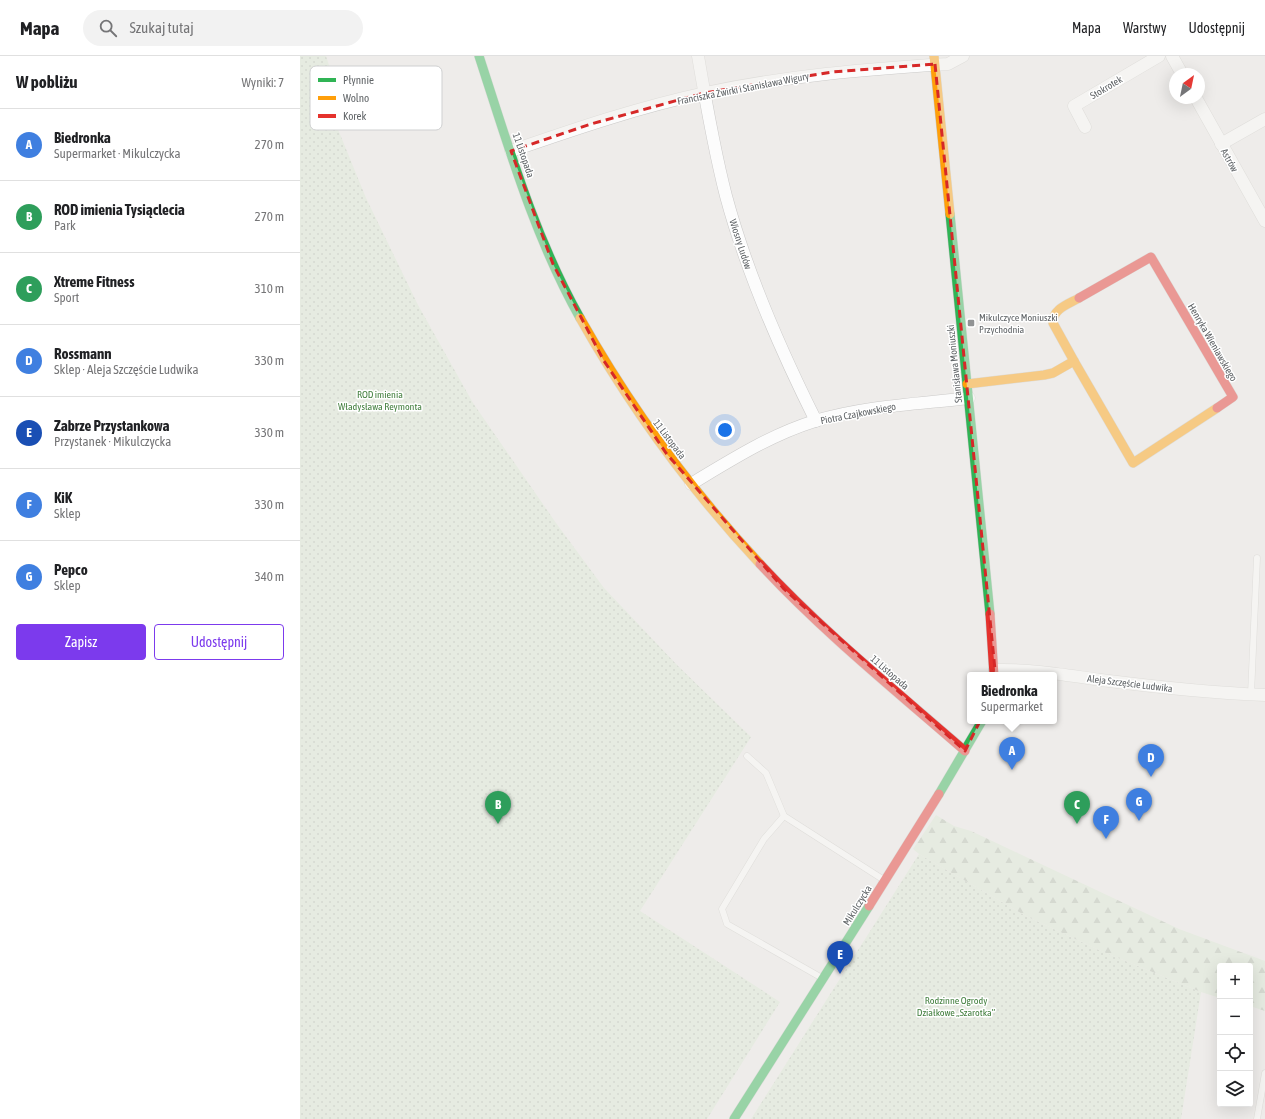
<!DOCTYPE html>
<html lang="pl">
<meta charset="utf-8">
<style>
body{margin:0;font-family:"Asap Condensed",sans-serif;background:#f2f2f2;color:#202124}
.controls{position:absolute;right:12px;bottom:12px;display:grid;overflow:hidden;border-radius:4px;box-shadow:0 4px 16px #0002}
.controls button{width:36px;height:36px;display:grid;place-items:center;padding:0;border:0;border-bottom:1px solid #e0e0e0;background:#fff;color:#202124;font:20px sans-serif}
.compass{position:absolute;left:869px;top:12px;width:36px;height:36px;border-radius:50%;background:#fff;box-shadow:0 4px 16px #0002;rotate:33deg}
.you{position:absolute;left:425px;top:374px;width:14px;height:14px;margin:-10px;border:3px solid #fff;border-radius:50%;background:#1a73e8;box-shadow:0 0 0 6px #1a73e833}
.badge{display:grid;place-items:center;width:26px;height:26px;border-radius:50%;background:#7c3aed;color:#fff;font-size:13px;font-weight:700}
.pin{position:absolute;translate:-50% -33px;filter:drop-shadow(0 1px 2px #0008)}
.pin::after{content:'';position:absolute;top:21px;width:14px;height:12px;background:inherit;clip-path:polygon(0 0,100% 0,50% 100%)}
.popup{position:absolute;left:667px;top:616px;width:90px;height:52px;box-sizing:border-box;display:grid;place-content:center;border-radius:4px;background:#fff;filter:drop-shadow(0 1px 3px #0005);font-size:13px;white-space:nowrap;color:#757577}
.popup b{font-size:15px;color:#202124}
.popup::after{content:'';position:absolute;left:50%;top:100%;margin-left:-8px;border:8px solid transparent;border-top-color:#fff}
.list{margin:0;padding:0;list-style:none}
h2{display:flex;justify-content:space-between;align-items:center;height:52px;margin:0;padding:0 16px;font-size:17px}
h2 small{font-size:13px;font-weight:400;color:#757577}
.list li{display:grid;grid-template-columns:26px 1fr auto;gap:12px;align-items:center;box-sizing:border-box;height:72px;padding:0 16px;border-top:1px solid #e0e0e0}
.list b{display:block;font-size:15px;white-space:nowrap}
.list p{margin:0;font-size:13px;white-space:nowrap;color:#757577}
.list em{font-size:13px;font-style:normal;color:#757577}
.actions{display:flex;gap:8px;padding:12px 16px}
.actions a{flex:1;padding:9px 0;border:1px solid #7c3aed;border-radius:4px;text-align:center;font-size:14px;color:#7c3aed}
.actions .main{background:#7c3aed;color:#fff}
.icon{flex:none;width:22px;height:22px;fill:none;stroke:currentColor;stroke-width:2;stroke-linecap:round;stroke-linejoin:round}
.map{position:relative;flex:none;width:965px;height:1063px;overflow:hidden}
header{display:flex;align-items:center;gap:24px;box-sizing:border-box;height:56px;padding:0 20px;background:#fff;border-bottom:1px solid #e0e0e0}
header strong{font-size:19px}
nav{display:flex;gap:22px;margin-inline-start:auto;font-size:14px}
.search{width:280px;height:36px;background:#f2f2f2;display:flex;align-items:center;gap:10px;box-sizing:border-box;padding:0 14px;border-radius:22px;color:#757577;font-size:15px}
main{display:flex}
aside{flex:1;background:#fff}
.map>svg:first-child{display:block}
</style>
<header>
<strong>Mapa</strong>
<div class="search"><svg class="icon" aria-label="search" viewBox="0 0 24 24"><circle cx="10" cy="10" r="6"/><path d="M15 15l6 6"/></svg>Szukaj tutaj</div>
<nav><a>Mapa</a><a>Warstwy</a><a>Udostępnij</a></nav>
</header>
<main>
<aside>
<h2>W pobliżu<small>Wyniki: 7</small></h2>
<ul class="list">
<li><span class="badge" style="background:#3f7fe0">A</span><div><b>Biedronka</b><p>Supermarket · Mikulczycka</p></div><em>270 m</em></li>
<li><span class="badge" style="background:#2e9e5b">B</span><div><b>ROD imienia Tysiąclecia</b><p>Park</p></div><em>270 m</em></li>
<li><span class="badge" style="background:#2e9e5b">C</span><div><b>Xtreme Fitness</b><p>Sport</p></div><em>310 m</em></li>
<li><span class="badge" style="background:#3f7fe0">D</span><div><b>Rossmann</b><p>Sklep · Aleja Szczęście Ludwika</p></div><em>330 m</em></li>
<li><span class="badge" style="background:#1a4fb4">E</span><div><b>Zabrze Przystankowa</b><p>Przystanek · Mikulczycka</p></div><em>330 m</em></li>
<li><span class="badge" style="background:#3f7fe0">F</span><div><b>KiK</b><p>Sklep</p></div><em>330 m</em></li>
<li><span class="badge" style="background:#3f7fe0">G</span><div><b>Pepco</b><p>Sklep</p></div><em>340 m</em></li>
</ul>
<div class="actions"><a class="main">Zapisz</a><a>Udostępnij</a></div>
</aside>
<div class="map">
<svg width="965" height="1063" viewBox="0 0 965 1063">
<defs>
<pattern id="grass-dots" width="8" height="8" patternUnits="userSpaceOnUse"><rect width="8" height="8" fill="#dbe8d7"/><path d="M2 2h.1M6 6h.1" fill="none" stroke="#b5c0b2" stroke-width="1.8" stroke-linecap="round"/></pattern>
<pattern id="forest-firs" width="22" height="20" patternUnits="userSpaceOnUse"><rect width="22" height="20" fill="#dbe8d7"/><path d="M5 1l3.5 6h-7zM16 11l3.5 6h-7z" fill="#b5c0b2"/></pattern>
</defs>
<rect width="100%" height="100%" fill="#eeecea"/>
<g fill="url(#grass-dots)">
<path d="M0,0h26l11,34 -13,5 42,103 52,107 55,98 83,120 48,65 73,77 74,72 -111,174 140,91 -73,117h-407z"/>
<path d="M619,798l107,62 73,34 102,42 -20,127h-430z"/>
</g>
<path fill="url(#forest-firs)" d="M636,759l18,11 17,5 208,98 86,32v50l-15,-5v-40h-30v32l-19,-6 -102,-42 -73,-34 -107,-62 -6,-5z"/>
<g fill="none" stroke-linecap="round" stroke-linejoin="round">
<defs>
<g id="lane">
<path d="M951,638l6,-136"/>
<path d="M447,700l19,17 18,43 100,64"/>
<path d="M484,760l-20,23 -42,70 5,15 95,54"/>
<path d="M957,1063l8,-46"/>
</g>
<g id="street">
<path d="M398,0c8,47 16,94 28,140 21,78 54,153 90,225"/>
<path d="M872,0l10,18"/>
<path d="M896,42l69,123"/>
<path d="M785,71l-11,-21 85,-50"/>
<path d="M921,88l44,-25"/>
<path d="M211,95c64,-22 128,-44 194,-58 80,-17 161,-24 243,-29l15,-8"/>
<path d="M391,428c40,-24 79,-49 124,-63 50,-15 103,-17 154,-23"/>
<path d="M695,614c35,-1 71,5 106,10 55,7 109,13 164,15"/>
</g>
<g id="fast">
<path d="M179,0c29,89 55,180 101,262"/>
<path d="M650,158l40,400"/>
<path d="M639,738l43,-73"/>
<path d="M434,1063l135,-213"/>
</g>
<g id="slow">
<path d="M634,0l16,158"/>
<path d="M280,262c50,89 110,171 180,246"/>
<path d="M774,305l59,102 84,-55"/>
<path d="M667,328l77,-9 9,-2 21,-12 -21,-38c-1,-14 16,-19 26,-25"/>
</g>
<g id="jam">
<path d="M779,242l72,-41 82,140 -16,11"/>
<path d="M460,508c63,68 135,126 205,187"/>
<path d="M690,558l4,61"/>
<path d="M569,850l70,-112"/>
</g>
</defs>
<use href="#lane" stroke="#cbcac9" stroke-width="7"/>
<use href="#street" stroke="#cbcac9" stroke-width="13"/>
<use href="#fast" stroke="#c8c9c9" stroke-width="10"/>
<use href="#slow" stroke="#c8c9c9" stroke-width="10"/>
<use href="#jam" stroke="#c8c9c9" stroke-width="10"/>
<use href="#lane" stroke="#fcfcfc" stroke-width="6"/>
<use href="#street" stroke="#fcfcfc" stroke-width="12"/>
<use href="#fast" stroke="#30b455" stroke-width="9"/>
<use href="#slow" stroke="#ff9f0a" stroke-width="9"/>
<use href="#jam" stroke="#e5322d" stroke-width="9"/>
</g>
<path d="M0 0H965V1063H0ZM635,8l60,606 -5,31 -25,50 -181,-162 -118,-136 -62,-92 -51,-97 -42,-113 80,-27 113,-31 128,-21z" fill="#eeecea" fill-opacity=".55" fill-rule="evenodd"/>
<path fill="none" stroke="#d62828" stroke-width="3" stroke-dasharray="8 5" stroke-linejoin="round" d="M635,8l60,606 -5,31 -25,50 -181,-162 -118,-136 -62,-92 -51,-97 -42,-113 80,-27 113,-31 128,-21z"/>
<rect fill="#919394" stroke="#fff" stroke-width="1.5" x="667" y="263" width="8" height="8" rx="2"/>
<g text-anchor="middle" stroke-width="3" stroke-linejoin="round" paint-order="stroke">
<g font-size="10" fill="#5f6366" stroke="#fff">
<text transform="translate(806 31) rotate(-31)" y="4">Stokrotek</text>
<text transform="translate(443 32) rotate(-11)" y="4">Franciszka Żwirki i Stanisława Wigury</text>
<text transform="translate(224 99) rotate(71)" y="4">11 Listopada</text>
<text transform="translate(930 104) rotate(61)" y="4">Astrów</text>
<text transform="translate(441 188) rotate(72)" y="4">Wiosny Ludów</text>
<text transform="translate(913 286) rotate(60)" y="4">Henryka Wieniawskiego</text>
<text transform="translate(654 308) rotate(-96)" y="4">Stanisława Moniuszki</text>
<text transform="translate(558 357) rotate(-11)" y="4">Piotra Czajkowskiego</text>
<text transform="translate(370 383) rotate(53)" y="4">11 Listopada</text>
<text transform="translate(590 616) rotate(41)" y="4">11 Listopada</text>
<text transform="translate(830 627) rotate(7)" y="4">Aleja Szczęście Ludwika</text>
<text transform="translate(557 849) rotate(-58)" y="4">Mikulczycka</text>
</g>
<g font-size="10" fill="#5f6366" stroke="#fff" text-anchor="start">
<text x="679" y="265">Mikulczyce Moniuszki<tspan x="679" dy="12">Przychodnia</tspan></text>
</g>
<g font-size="10" fill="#427f3e" stroke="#fff">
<text x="80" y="342">ROD imienia<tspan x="80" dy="12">Władysława Reymonta</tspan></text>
<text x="656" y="948">Rodzinne Ogrody<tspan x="656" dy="12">Działkowe „Szarotka”</tspan></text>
</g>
</g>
<rect x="10" y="10" width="132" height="64" rx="6" fill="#fff" stroke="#cfd0d1" stroke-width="1"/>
<rect x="18" y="22" width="18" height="4" fill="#30b455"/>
<rect x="18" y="40" width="18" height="4" fill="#ff9f0a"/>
<rect x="18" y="58" width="18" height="4" fill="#e5322d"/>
<g font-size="11" fill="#5f6366">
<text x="43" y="28">Płynnie</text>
<text x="43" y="46">Wolno</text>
<text x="43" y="64">Korek</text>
</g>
</svg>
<div class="controls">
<button>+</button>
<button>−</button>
<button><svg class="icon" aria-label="locate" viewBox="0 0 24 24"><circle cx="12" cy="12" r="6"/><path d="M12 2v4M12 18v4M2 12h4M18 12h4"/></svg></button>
<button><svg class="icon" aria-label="layers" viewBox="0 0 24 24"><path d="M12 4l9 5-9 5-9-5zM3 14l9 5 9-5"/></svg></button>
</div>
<svg class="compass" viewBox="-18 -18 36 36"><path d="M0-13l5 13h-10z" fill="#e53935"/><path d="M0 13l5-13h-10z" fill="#757577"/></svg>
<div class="you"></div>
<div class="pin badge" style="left:712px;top:714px;background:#3f7fe0">A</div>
<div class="popup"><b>Biedronka</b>Supermarket</div>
<div class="pin badge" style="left:198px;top:768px;background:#2e9e5b">B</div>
<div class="pin badge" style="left:777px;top:768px;background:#2e9e5b">C</div>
<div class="pin badge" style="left:851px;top:721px;background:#3f7fe0">D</div>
<div class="pin badge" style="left:540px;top:918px;background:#1a4fb4">E</div>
<div class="pin badge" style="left:806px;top:783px;background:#3f7fe0">F</div>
<div class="pin badge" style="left:839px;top:765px;background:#3f7fe0">G</div>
</div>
</main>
